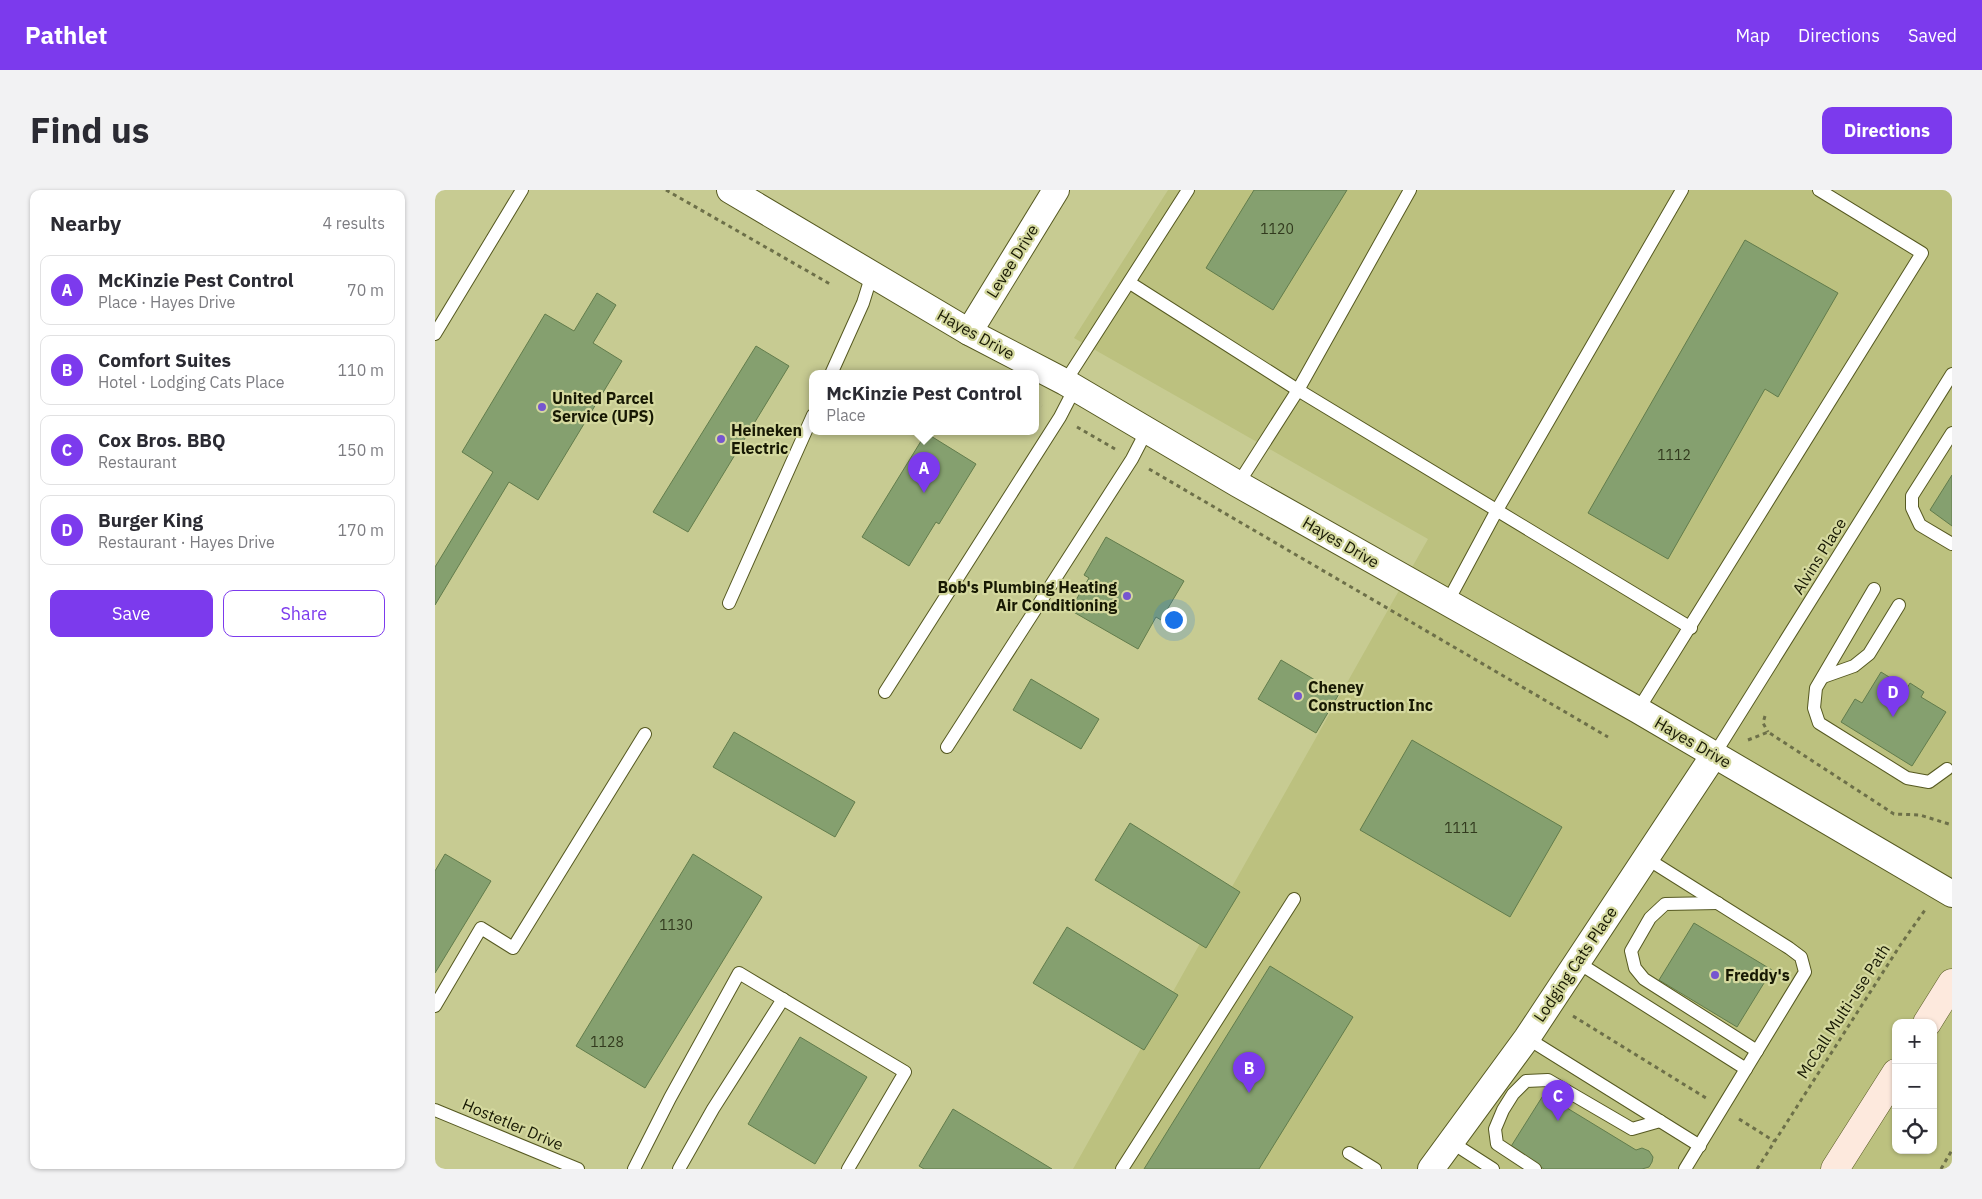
<!DOCTYPE html>
<meta charset="utf-8">
<style>
body{margin:0;font-family:"IBM Plex Sans",sans-serif;background:#f2f2f3;color:#2b2b33}
.controls{position:absolute;right:15px;bottom:15px;display:grid;overflow:hidden;border-radius:10px;box-shadow:0 1px 4px #0004}
.controls button{width:45px;height:45px;display:grid;place-items:center;padding:0;border:0;border-bottom:1px solid #e1e1e2;background:#fff;color:#2b2b33;font:25px sans-serif}
.you{position:absolute;left:738px;top:429px;width:18px;height:18px;margin:-12px;border:4px solid #fff;border-radius:50%;background:#1a73e8;box-shadow:0 0 0 8px #1a73e833}
.badge{display:grid;place-items:center;width:32px;height:32px;border-radius:50%;background:#7c3aed;color:#fff;font-size:16px;font-weight:700}
.pin{position:absolute;translate:-50% -41px;filter:drop-shadow(0 1px 2px #0008)}
.pin::after{content:'';position:absolute;top:26px;width:18px;height:15px;background:inherit;clip-path:polygon(0 0,100% 0,50% 100%)}
.popup{position:absolute;left:374px;top:180px;width:230px;height:65px;box-sizing:border-box;display:grid;place-content:center;border-radius:10px;background:#fff;filter:drop-shadow(0 1px 4px #0005);font-size:16px;white-space:nowrap;color:#7c7c81}
.popup b{font-size:19px;color:#2b2b33}
.popup::after{content:'';position:absolute;left:50%;top:100%;margin-left:-10px;border:10px solid transparent;border-top-color:#fff}
.list{margin:0;padding:0;list-style:none}
h2{display:flex;justify-content:space-between;align-items:center;height:65px;margin:0;padding:0 20px;font-size:21px}
h2 small{font-size:16px;font-weight:400;color:#7c7c81}
.list li{display:grid;grid-template-columns:32px 1fr auto;gap:15px;align-items:center;box-sizing:border-box;height:70px;margin:0 10px 10px;padding:0 10px;border:1px solid #e1e1e2;border-radius:10px}
.list b{display:block;font-size:19px;white-space:nowrap}
.list p{margin:0;font-size:16px;white-space:nowrap;color:#7c7c81}
.list em{font-size:16px;font-style:normal;color:#7c7c81}
.actions{display:flex;gap:10px;padding:15px 20px}
.actions a{flex:1;padding:11px 0;border:1px solid #7c3aed;border-radius:10px;text-align:center;font-size:18px;color:#7c3aed}
.actions .main{background:#7c3aed;color:#fff}
.icon{flex:none;width:28px;height:28px;fill:none;stroke:currentColor;stroke-width:2;stroke-linecap:round;stroke-linejoin:round}
.map{position:relative;flex:none;width:1517px;height:979px;overflow:hidden;border-radius:10px}
header{display:flex;align-items:center;gap:30px;box-sizing:border-box;height:70px;padding:0 25px;background:#7c3aed;color:#fff}
header strong{font-size:24px}
nav{display:flex;gap:28px;margin-inline-start:auto;font-size:18px}
.intro{display:flex;align-items:center;justify-content:space-between;box-sizing:border-box;height:120px;padding:0 30px}
h1{margin:0;font-size:35px}
.button{padding:12px 22px;border-radius:10px;background:#7c3aed;color:#fff;font-size:18px;font-weight:700}
main{display:flex;gap:30px;padding:0 30px}
aside{flex:1;background:#fff;border-radius:10px;box-shadow:0 1px 4px #0004}
.map>svg:first-child{display:block}
</style>
<header>
<strong>Pathlet</strong>
<nav><a>Map</a><a>Directions</a><a>Saved</a></nav>
</header>
<div class="intro"><h1>Find us</h1><a class="button">Directions</a></div>
<main>
<aside>
<h2>Nearby<small>4 results</small></h2>
<ul class="list">
<li><span class="badge">A</span><div><b>McKinzie Pest Control</b><p>Place · Hayes Drive</p></div><em>70 m</em></li>
<li><span class="badge">B</span><div><b>Comfort Suites</b><p>Hotel · Lodging Cats Place</p></div><em>110 m</em></li>
<li><span class="badge">C</span><div><b>Cox Bros. BBQ</b><p>Restaurant</p></div><em>150 m</em></li>
<li><span class="badge">D</span><div><b>Burger King</b><p>Restaurant · Hayes Drive</p></div><em>170 m</em></li>
</ul>
<div class="actions"><a class="main">Save</a><a>Share</a></div>
</aside>
<div class="map">
<svg width="1517" height="979" viewBox="0 0 1517 979">
<rect width="100%" height="100%" fill="#c7cb92"/>
<path fill="#bcc17f" fill-rule="evenodd" d="M733,0h784v979h-879l355,-630 -354,-201zM1461,833h37v127h-37z"/>
<g fill="#85a06f" stroke="#627c4c">
<path d="M819,0h93l-74,120 -67,-42z"/>
<path d="M1310,50l93,53 -60,104 -13,-8 -97,170 -80,-46z"/>
<path d="M162,103l19,12 -23,38 29,18 -84,139 -29,-18 -74,123v-38l58,-95 -31,-20 83,-138 29,17z"/>
<path d="M321,156l33,20 -101,166 -35,-20z"/>
<path d="M491,243l50,31 -37,60 -3,-2 -27,44 -47,-29z"/>
<path d="M1517,285v51l-22,-16z"/>
<path d="M671,347l78,44 -23,39 -5,-3 -18,32 -68,-39 19,-32 -5,-3z"/>
<path d="M846,470l58,34 -23,39 -58,-34z"/>
<path d="M1446,482l26,16 3,-5 14,9 -3,5 25,15 -34,54 -71,-44 14,-23 7,4z"/>
<path d="M596,489l68,40 -18,30 -68,-39z"/>
<path d="M299,542l121,70 -20,35 -122,-70z"/>
<path d="M977,550l150,87 -52,90 -150,-87z"/>
<path d="M695,633l110,69 -34,56 -111,-68z"/>
<path d="M10,664l46,27 -56,92v-102z"/>
<path d="M258,664l69,43 -117,191 -69,-42z"/>
<path d="M1259,733l78,47 -35,57 -78,-47z"/>
<path d="M632,737l111,68 -34,55 -111,-67z"/>
<path d="M835,776l83,51 -94,152h-115z"/>
<path d="M365,847l67,40 -52,87 -67,-40z"/>
<path d="M1109,904l92,56 6,-2 7,3 4,6 -1,5 -3,5 -7,2h-98l-34,-21z"/>
<path d="M518,919l99,60h-128l-5,-3z"/>
</g>
<g fill="none" stroke-linecap="round" stroke-linejoin="round">
<defs>
<g id="lane">
<path d="M695,93l168,107 393,238"/>
<path d="M0,144l87,-144"/>
<path d="M396,184l32,-71 9,-29"/>
<path d="M630,192l123,-192"/>
<path d="M1517,243l-40,63v12l8,17 32,19"/>
<path d="M803,294l60,-94 112,-200"/>
<path d="M1439,399l-58,99 -2,20 5,15 88,55 22,4 18,-13"/>
<path d="M294,413l84,-188"/>
<path d="M1012,413l50,-93 185,-320"/>
<path d="M1388,487l31,-11 15,-12 30,-49"/>
<path d="M450,502l175,-275 15,-29"/>
<path d="M1203,520l284,-457 -103,-63"/>
<path d="M512,557l185,-288 15,-29"/>
<path d="M1279,565l238,-381"/>
<path d="M1211,668l143,90 12,9 4,15 -120,197"/>
<path d="M1283,713l-53,1 -15,14 -19,33 4,17 9,11 113,72"/>
<path d="M1142,772l169,107"/>
<path d="M0,816l46,-78 32,20 132,-214"/>
<path d="M1092,848l173,108"/>
<path d="M0,920l143,59"/>
<path d="M1016,952l42,27"/>
<path d="M914,963l26,16"/>
<path d="M199,979l36,-71 69,-125 166,99 -57,97"/>
<path d="M244,979l34,-60 70,-110"/>
<path d="M687,979l172,-270"/>
<path d="M1100,979l-38,-25 -2,-15 8,-19 10,-16 13,-13 22,-1 84,49 28,-8"/>
</g>
<g id="street">
<path d="M295,0l239,142 96,50 173,102 400,226 314,184"/>
<path d="M534,142l87,-142"/>
<path d="M996,979l96,-131 187,-283"/>
</g>
<g id="secondary">
<path d="M1492,833l25,-40"/>
<path d="M1400,979l61,-96"/>
</g>
</defs>
<use href="#lane" stroke="#565921" stroke-width="14"/>
<use href="#street" stroke="#565921" stroke-width="28"/>
<use href="#secondary" stroke="#565921" stroke-width="29"/>
<g stroke="#6d7049" stroke-width="3" stroke-dasharray="4 4" stroke-linecap="butt">
<path d="M231,0l164,94"/>
<path d="M600,212l7,4"/>
<path d="M642,237l38,22"/>
<path d="M714,279l459,268"/>
<path d="M1330,526l-2,7 5,9"/>
<path d="M1313,550l20,-8 126,82 26,1 32,10"/>
<path d="M1138,826l133,82"/>
<path d="M1304,929l35,22"/>
<path d="M1322,979l144,-225 24,-34"/>
<path d="M1506,979l11,-19"/>
</g>
<use href="#lane" stroke="#fff" stroke-width="12"/>
<use href="#street" stroke="#fff" stroke-width="26"/>
<use href="#secondary" stroke="#fde9dd" stroke-width="28"/>
</g>
<g fill="#7656d0" stroke="#d4d89e" stroke-width="2">
<circle cx="107" cy="217" r="5"/>
<circle cx="286" cy="249" r="5"/>
<circle cx="692" cy="406" r="5"/>
<circle cx="863" cy="506" r="5"/>
<circle cx="1280" cy="785" r="5"/>
</g>
<g text-anchor="middle" stroke-width="4.5" stroke-linejoin="round" paint-order="stroke">
<g font-size="14" fill="#323a1e">
<text x="842" y="44">1120</text>
<text x="1239" y="270">1112</text>
<text x="1026" y="643">1111</text>
<text x="241" y="740">1130</text>
<text x="172" y="857">1128</text>
</g>
<g font-size="16" fill="#171803" stroke="#d4d89e">
<text transform="translate(577 71) rotate(-58)" y="6">Levee Drive</text>
<text transform="translate(541 144) rotate(29)" y="6">Hayes Drive</text>
<text transform="translate(906 352) rotate(30)" y="6">Hayes Drive</text>
<text transform="translate(1384 366) rotate(-58)" y="6">Alvins Place</text>
<text transform="translate(1258 552) rotate(30)" y="6">Hayes Drive</text>
<text transform="translate(1140 774) rotate(-56)" y="6">Lodging Cats Place</text>
<text transform="translate(1408 821) rotate(-57)" y="6">McCall Multi-use Path</text>
<text transform="translate(78 934) rotate(23)" y="6">Hostetler Drive</text>
</g>
<g font-size="16" font-weight="bold" fill="#171803" stroke="#d4d89e" text-anchor="start">
<text x="117" y="214">United Parcel<tspan x="117" dy="18">Service (UPS)</tspan></text>
<text x="296" y="246">Heineken<tspan x="296" dy="18">Electric</tspan></text>
<text x="682" y="403" text-anchor="end">Bob's Plumbing Heating<tspan x="682" dy="18">Air Conditioning</tspan></text>
<text x="873" y="503">Cheney<tspan x="873" dy="18">Construction Inc</tspan></text>
<text x="1290" y="791">Freddy's</text>
</g>
</g>
</svg>
<div class="controls">
<button>+</button>
<button>−</button>
<button><svg class="icon" aria-label="locate" viewBox="0 0 24 24"><circle cx="12" cy="12" r="6"/><path d="M12 2v4M12 18v4M2 12h4M18 12h4"/></svg></button>
</div>
<div class="you"></div>
<div class="pin badge" style="left:489px;top:303px">A</div>
<div class="popup"><b>McKinzie Pest Control</b>Place</div>
<div class="pin badge" style="left:814px;top:903px">B</div>
<div class="pin badge" style="left:1123px;top:931px">C</div>
<div class="pin badge" style="left:1458px;top:527px">D</div>
</div>
</main>
